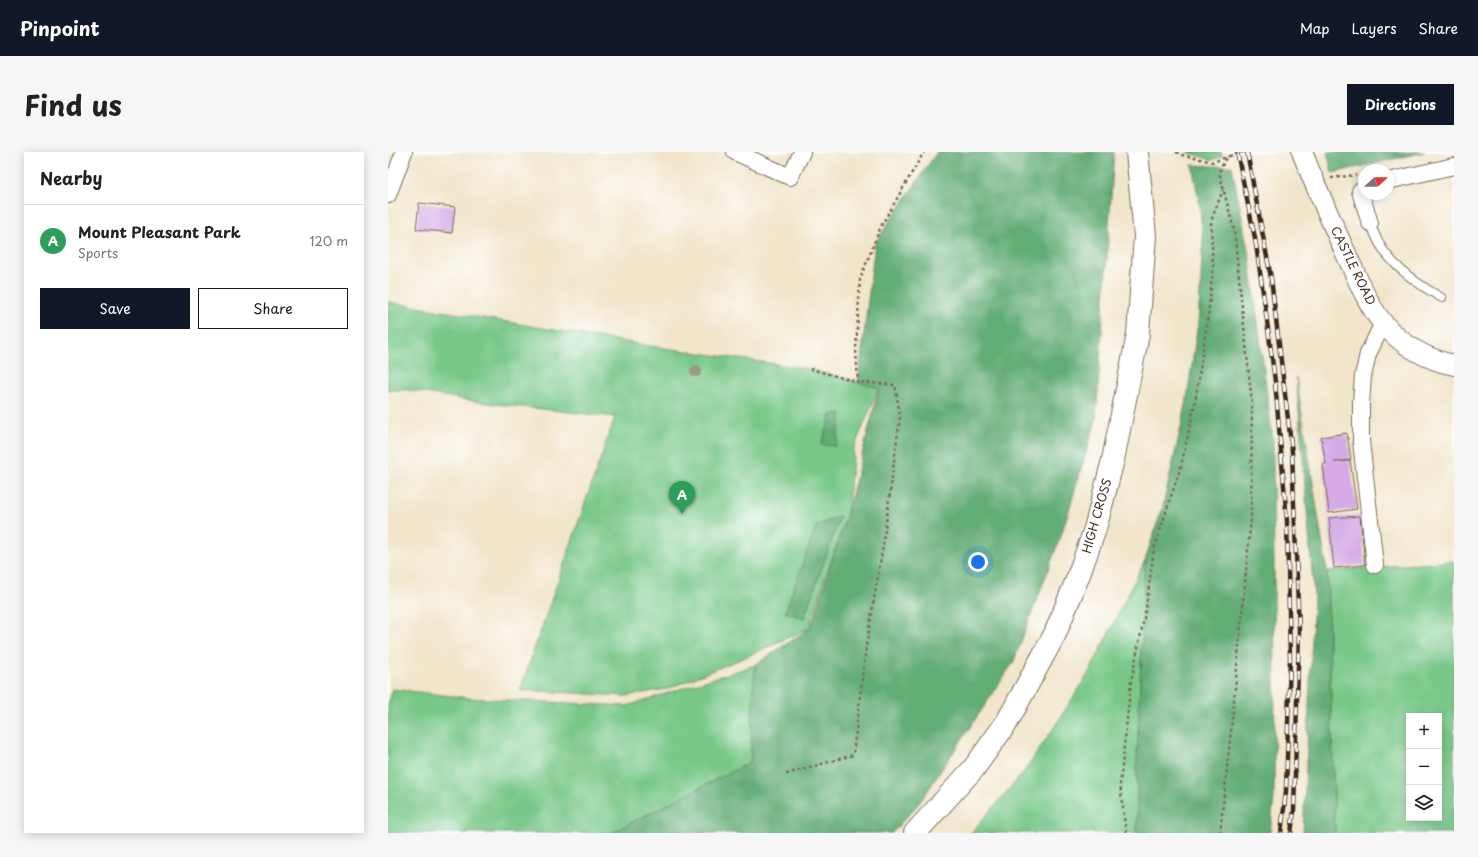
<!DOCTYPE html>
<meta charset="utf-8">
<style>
body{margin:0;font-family:"Playpen Sans",sans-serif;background:#f6f6f6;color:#222}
.controls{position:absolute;right:12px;bottom:12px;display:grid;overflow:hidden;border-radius:0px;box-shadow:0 2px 10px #0003}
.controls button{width:36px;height:36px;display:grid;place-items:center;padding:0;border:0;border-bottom:1px solid #e0e0e0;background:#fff;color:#222;font:20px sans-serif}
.compass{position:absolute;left:970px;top:12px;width:36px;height:36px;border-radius:50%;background:#fff;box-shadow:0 2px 10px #0003;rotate:69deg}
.you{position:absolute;left:590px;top:410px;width:14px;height:14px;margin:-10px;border:3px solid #fff;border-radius:50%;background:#1a73e8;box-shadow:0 0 0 6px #1a73e833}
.badge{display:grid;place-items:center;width:26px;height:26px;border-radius:50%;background:#111827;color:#fff;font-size:13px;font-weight:700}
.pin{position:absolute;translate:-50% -33px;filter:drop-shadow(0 1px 2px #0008)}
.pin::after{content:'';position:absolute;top:21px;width:14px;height:12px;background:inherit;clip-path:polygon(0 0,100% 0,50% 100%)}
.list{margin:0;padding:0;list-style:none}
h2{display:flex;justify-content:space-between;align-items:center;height:52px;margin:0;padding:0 16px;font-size:17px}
h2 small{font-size:13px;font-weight:400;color:#767676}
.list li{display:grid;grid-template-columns:26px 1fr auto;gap:12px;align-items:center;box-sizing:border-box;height:72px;padding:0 16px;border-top:1px solid #e0e0e0}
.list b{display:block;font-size:15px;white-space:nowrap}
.list p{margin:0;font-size:13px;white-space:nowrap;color:#767676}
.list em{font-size:13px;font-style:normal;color:#767676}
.actions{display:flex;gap:8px;padding:12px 16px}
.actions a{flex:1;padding:9px 0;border:1px solid #111827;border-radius:0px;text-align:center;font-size:14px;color:#111827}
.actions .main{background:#111827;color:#fff}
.icon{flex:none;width:22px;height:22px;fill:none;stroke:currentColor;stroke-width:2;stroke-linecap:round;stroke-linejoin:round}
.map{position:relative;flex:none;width:1066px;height:681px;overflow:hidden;border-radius:0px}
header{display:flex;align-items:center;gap:24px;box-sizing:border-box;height:56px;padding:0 20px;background:#111827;color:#fff}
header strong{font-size:19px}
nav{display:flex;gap:22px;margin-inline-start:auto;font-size:14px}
.intro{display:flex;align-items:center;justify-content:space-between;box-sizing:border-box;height:96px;padding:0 24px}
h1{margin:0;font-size:28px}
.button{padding:10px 18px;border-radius:0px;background:#111827;color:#fff;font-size:14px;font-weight:700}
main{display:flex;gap:24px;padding:0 24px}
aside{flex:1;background:#fff;border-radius:0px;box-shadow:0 2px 10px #0003}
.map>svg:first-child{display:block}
</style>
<header>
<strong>Pinpoint</strong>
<nav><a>Map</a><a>Layers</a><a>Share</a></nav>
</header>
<div class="intro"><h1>Find us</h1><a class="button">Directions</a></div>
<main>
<aside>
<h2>Nearby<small></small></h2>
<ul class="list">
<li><span class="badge" style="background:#2e9e5b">A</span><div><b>Mount Pleasant Park</b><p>Sports</p></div><em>120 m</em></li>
</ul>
<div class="actions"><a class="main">Save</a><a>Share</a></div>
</aside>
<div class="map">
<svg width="1066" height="681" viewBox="0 0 1066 681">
<rect width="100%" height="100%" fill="#fff"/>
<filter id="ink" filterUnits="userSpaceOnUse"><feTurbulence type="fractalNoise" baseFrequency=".025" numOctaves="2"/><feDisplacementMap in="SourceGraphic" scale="8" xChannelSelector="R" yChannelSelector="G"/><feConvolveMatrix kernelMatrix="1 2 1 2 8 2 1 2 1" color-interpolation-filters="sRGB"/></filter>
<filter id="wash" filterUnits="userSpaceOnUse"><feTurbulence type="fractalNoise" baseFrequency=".012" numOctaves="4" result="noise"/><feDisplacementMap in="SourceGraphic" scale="16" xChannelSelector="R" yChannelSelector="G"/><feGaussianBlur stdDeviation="0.9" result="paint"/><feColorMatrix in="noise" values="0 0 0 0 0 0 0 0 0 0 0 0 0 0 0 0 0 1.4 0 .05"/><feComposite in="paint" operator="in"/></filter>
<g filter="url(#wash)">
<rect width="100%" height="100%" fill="#f1e5ca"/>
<g fill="#79c889" stroke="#5a7954" fill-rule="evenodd">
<path d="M799,0h34l1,4 -10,4z"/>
<path d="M0,150l256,43 166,24 69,19 -25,60 -7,66 -36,106v7l-63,29 -81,33 -42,7 -105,-6 95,-273 -129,-14 -78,-13h-20zM452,365l-36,101 -19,-6z"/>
<path d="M757,408l-8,199v74h-166l53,-61 31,-46 35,-55z"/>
<path d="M1066,409v272h-119l-8,-262zM1021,564h30v102h-30z"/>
<path d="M367,513l-5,97 -139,71h-223v-129l5,-15 75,9 159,8z"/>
</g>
<g fill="#62ac75" stroke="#4e6b4a">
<path d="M549,0h177l-18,268 -34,113 -49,130 -93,139 -28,31h-281l139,-71 5,-97 56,-38 36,-113 32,-126 -21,-6 17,-139z"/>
<path d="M939,0h98l-93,21z"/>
<path d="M804,13l20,1h20l18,94 23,181 2,246 -1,111 -4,35h-133v-74l8,-199 18,-54 23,-101 12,-82 5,-80 -3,-36z"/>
<path d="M908,225l31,194 8,262h-32l11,-237z"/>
<path d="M454,261l-6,33 -15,-1 10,-30z"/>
<path d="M452,364l-36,102 -19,-6 31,-86z"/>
</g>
<g id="blocks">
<g fill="#d5aae5">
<path d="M31,51l36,4 -3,26 -36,-4z"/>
<path d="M959,281l4,27 -17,2 16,-1 7,48 -28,4 -6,-49h3l-5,-27z"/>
<path d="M972,364l5,49 -31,3 -5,-50z"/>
</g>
</g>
</g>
<g filter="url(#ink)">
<use href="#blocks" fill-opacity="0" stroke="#7b6b5a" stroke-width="1"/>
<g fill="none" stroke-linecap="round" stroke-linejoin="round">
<defs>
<path id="service" d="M982,71c3,7 6,14 9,20 13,24 40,42 63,55"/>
<g id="minor">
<path d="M347,0l55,25 12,-25"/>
<path d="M1000,29l66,-15"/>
<path d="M976,37l-4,2 10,32"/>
<path d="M0,43l16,-43"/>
<path d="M987,413l-14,-124v-38l2,-27 5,-22 15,-31"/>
</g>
<path id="tertiary" d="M914,0c14,36 30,71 46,106 10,22 19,45 34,64 18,22 45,38 72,43"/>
<path id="trunk" d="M527,681l59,-65 33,-46 48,-88 23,-57 17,-48 18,-69 25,-126 7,-98 -8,-84"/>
</defs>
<use href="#service" stroke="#7b6b5a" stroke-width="10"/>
<use href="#minor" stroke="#7b6b5a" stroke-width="18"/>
<use href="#tertiary" stroke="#7b6b5a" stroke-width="22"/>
<use href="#trunk" stroke="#7b6b5a" stroke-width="24"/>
<g stroke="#7b6b5a" stroke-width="2.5" stroke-dasharray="3 3" stroke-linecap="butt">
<path d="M788,0l6,3 31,7 16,-6"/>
<path d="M943,26l25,-3"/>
<path d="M422,217l48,13 -2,-32 4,-71 21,-53 43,-74"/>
<path d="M398,622l67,-19 13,-108 16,-95 18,-135 -5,-32 -37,-3"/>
<path d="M738,681l-6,-49 11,-102 15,-74 8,-59 27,-83 14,-63 13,-87 5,-47 -2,-48 12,-31"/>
<path d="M832,681l11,-102 20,-213 1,-115 -18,-173 -15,-58 7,-14"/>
</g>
<use href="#service" stroke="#fff" stroke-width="8"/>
<use href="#minor" stroke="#fff" stroke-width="16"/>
<use href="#tertiary" stroke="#fff" stroke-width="20"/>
<use href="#trunk" stroke="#fff" stroke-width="22"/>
<defs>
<g id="rail">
<path d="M849,0l18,86 10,68 10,75 12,140 3,137 -4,133 -5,42"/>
<path d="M859,0l24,126 21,174 7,179 -5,180 -3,22"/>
</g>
</defs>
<use href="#rail" stroke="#3b2a1e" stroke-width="4.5"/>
<use href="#rail" stroke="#fff" stroke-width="3" stroke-dasharray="9" stroke-linecap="butt"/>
<path stroke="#7b6b5a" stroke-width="2.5" stroke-dasharray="3 3" stroke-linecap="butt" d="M841,4l15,-4"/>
</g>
<circle fill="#999c80" cx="308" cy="219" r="6"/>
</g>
<g text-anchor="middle" stroke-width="3" stroke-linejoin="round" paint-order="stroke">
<g font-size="12" fill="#3b2a1e" stroke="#fff">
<text transform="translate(965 114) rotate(64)" y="4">CASTLE ROAD</text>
<text transform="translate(709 364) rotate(-74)" y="4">HIGH CROSS</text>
</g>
</g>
</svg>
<div class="controls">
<button>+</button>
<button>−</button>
<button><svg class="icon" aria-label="layers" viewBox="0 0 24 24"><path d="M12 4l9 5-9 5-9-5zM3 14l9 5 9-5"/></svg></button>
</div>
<svg class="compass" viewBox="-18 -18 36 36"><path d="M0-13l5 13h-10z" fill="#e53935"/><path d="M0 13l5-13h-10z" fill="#767676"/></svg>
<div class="you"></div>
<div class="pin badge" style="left:294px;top:362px;background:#2e9e5b">A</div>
</div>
</main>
